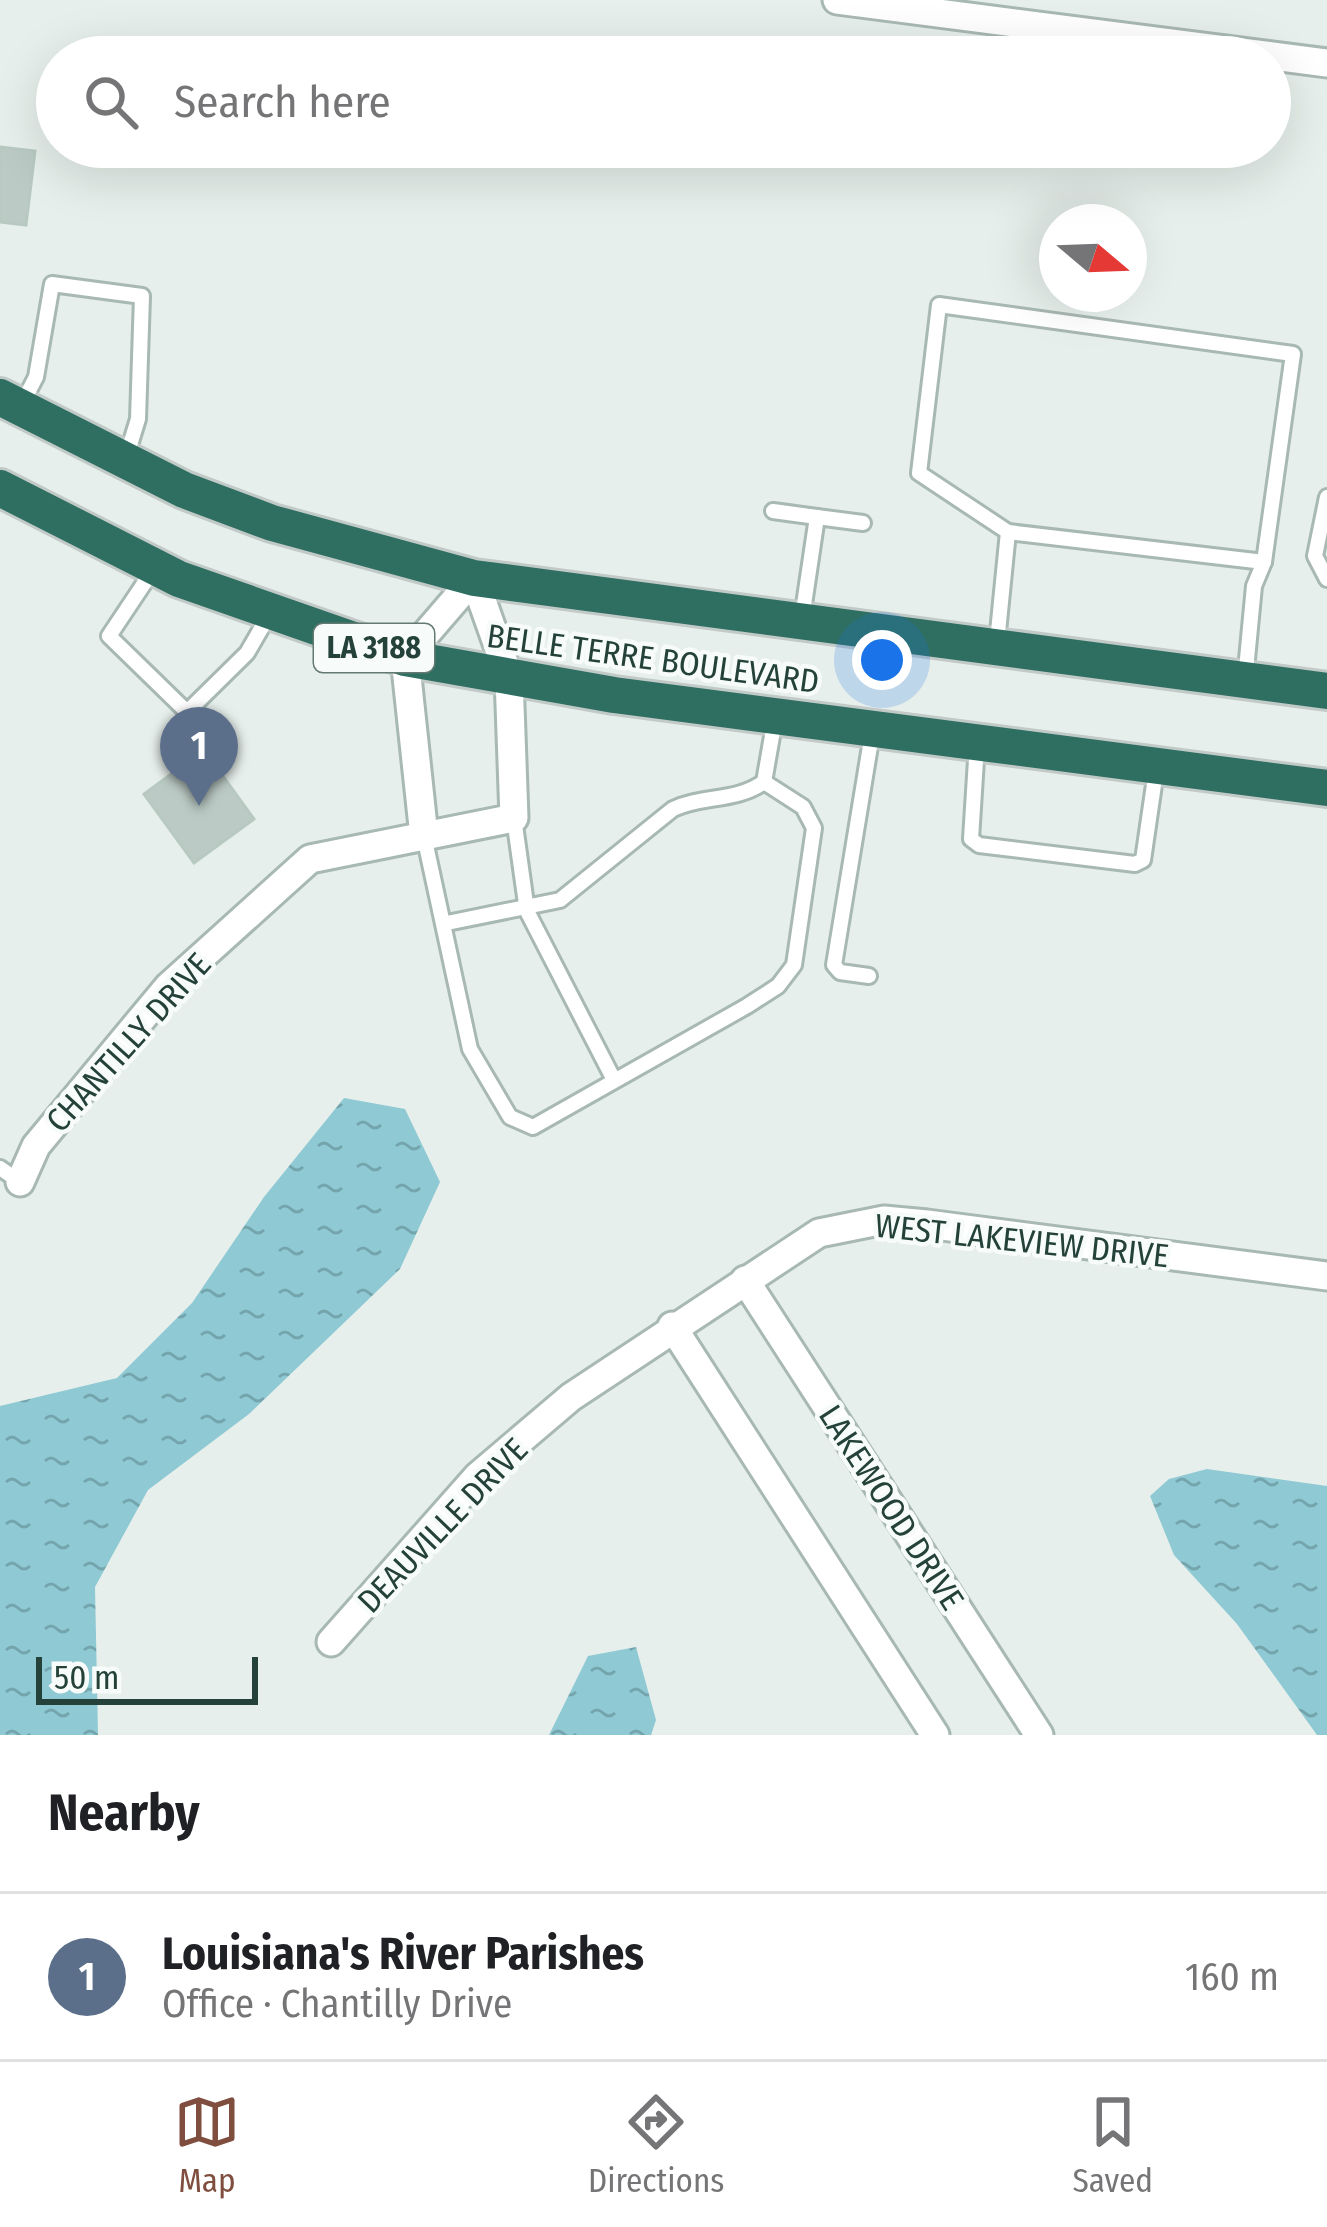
<!DOCTYPE html>
<meta charset="utf-8">
<style>
body{margin:0;font-family:"Fira Sans Condensed",sans-serif;background:#f6f6f6;color:#202124}
.compass{position:absolute;left:1039px;top:204px;width:108px;height:108px;border-radius:50%;background:#fff;box-shadow:0 12px 48px #0002;rotate:109deg}
.scale{position:absolute;left:36px;bottom:30px;width:222px;box-sizing:border-box;padding-left:12px;border:6px solid #24423a;border-top:0;font-size:33px;line-height:42px;white-space:nowrap;color:#24423a;-webkit-text-stroke:9px #f7fbf9;paint-order:stroke}
.you{position:absolute;left:882px;top:660px;width:42px;height:42px;margin:-30px;border:9px solid #fff;border-radius:50%;background:#1a73e8;box-shadow:0 0 0 18px #1a73e833}
.badge{display:grid;place-items:center;width:78px;height:78px;border-radius:50%;background:#7f4e3f;color:#fff;font-size:39px;font-weight:700}
.pin{position:absolute;translate:-50% -99px;filter:drop-shadow(0 3px 6px #0008)}
.pin::after{content:'';position:absolute;top:63px;width:42px;height:36px;background:inherit;clip-path:polygon(0 0,100% 0,50% 100%)}
.list{margin:0;padding:0;list-style:none}
h2{display:flex;justify-content:space-between;align-items:center;height:156px;margin:0;padding:0 48px;font-size:51px}
h2 small{font-size:39px;font-weight:400;color:#757577}
.list li{display:grid;grid-template-columns:78px 1fr auto;gap:36px;align-items:center;box-sizing:border-box;height:168px;padding:0 48px;border-top:3px solid #e0e0e0}
.list b{display:block;font-size:45px;white-space:nowrap}
.list p{margin:0;font-size:39px;white-space:nowrap;color:#757577}
.list em{font-size:39px;font-style:normal;color:#757577}
.icon{flex:none;width:66px;height:66px;fill:none;stroke:currentColor;stroke-width:2;stroke-linecap:round;stroke-linejoin:round}
.map{position:relative;flex:none;width:1327px;height:1735px;overflow:hidden}
.search{position:absolute;background:#fff;box-shadow:0 12px 48px #0002;left:36px;right:36px;top:36px;height:132px;display:flex;align-items:center;gap:30px;box-sizing:border-box;padding:0 42px;border-radius:66px;color:#757577;font-size:45px}
.sheet{height:324px;background:#fff}
nav{display:flex;justify-content:space-around;align-items:center;box-sizing:border-box;height:168px;border-top:3px solid #e0e0e0;background:#fff;font-size:33px;color:#757577}
nav a{display:grid;justify-items:center;gap:6px}
nav .on{color:#7f4e3f}
.map>svg:first-child{display:block}
</style>
<div class="map">
<svg width="1327" height="1735" viewBox="0 0 1327 1735">
<defs>
<pattern id="water-ripples" width="26" height="14" patternUnits="userSpaceOnUse" patternTransform="scale(3)"><rect width="26" height="14" fill="#8ec9d4"/><path d="M2 4q2-2 4 0t4 0M15 11q2-2 4 0t4 0" fill="none" stroke="#74a5ad"/></pattern>
</defs>
<rect width="100%" height="100%" fill="#e6efeb"/>
<g fill="url(#water-ripples)">
<path d="M344,1098l61,11 35,73 -40,87 -151,145 -101,76 -53,97 3,148h-98v-329l117,-28 75,-75 72,-106z"/>
<path d="M1207,1469l120,17v249h-10l-80,-111 -63,-69 -24,-59 19,-17z"/>
<path d="M636,1647l20,73 -5,15h-102l39,-79z"/>
</g>
<g fill="#bbcac4" stroke="#b8c9c2" stroke-width="3">
<path d="M0,147l35,4 -9,74 -26,-3z"/>
<path d="M204,750l50,69 -60,44 -50,-69z"/>
</g>
<g fill="none" stroke-linecap="round" stroke-linejoin="round">
<defs>
<g id="lane">
<path d="M22,404l14,-27 16,-93 90,12 -4,123 -12,39"/>
<path d="M1327,497l-12,59 12,23"/>
<path d="M773,511l44,6"/>
<path d="M1008,532l256,30"/>
<path d="M155,567l-46,69 78,76 60,-59 22,-38"/>
<path d="M802,618l15,-101 46,6"/>
<path d="M997,642l11,-110 -89,-59 20,-168 354,49 -29,208 -10,24 -9,94"/>
<path d="M977,744l-6,95 8,6 156,19 8,-4 13,-89"/>
<path d="M514,818l13,93 86,167"/>
<path d="M424,836l46,213 40,68 23,10 214,-121 31,-20 16,-21 20,-137 -11,-21 -39,-25"/>
<path d="M447,923l113,-23 113,-91c30,-14 63,-7 91,-27l11,-63"/>
<path d="M869,976l-29,-4 -6,-7 38,-231"/>
<path d="M0,1168l20,14"/>
</g>
<g id="street">
<path d="M837,0l490,63"/>
<path d="M424,836l-19,-178 69,-80"/>
<path d="M20,1182l16,-36 132,-159 142,-128 204,-41 -5,-141 -35,-99"/>
<path d="M745,1280l294,455"/>
<path d="M672,1326l263,409"/>
<path d="M331,1642l147,-166 93,-79 248,-164 65,-13 43,4 400,52"/>
</g>
<g id="highway">
<path d="M0,397l184,93 88,33 202,55 853,113"/>
<path d="M0,488l179,91 226,79 209,37 713,93"/>
</g>
</defs>
<use href="#lane" stroke="#a8b8b2" stroke-width="20"/>
<use href="#street" stroke="#a8b8b2" stroke-width="33"/>
<use href="#highway" stroke="#c2cac8" stroke-width="42"/>
<use href="#lane" stroke="#fff" stroke-width="14"/>
<use href="#street" stroke="#fff" stroke-width="27"/>
<use href="#highway" stroke="#2f6f62" stroke-width="36"/>
</g>
<g text-anchor="middle" stroke-width="9" stroke-linejoin="round" paint-order="stroke">
<rect fill="#f7fbf9" stroke="#637a73" stroke-width="3" x="314" y="624" width="120" height="48" rx="9"/>
<g font-size="30" font-weight="bold" fill="#24423a">
<text x="374" y="658">LA 3188</text>
</g>
<g font-size="33" fill="#24423a" stroke="#f7fbf9">
<text transform="translate(653 658) rotate(8)" y="12">BELLE TERRE BOULEVARD</text>
<text transform="translate(128 1042) rotate(-48)" y="12">CHANTILLY DRIVE</text>
<text transform="translate(1022 1240) rotate(6)" y="12">WEST LAKEVIEW DRIVE</text>
<text transform="translate(892 1507) rotate(57)" y="12">LAKEWOOD DRIVE</text>
<text transform="translate(442 1525) rotate(-46)" y="12">DEAUVILLE DRIVE</text>
</g>
</g>
</svg>
<svg class="compass" viewBox="-18 -18 36 36"><path d="M0-13l5 13h-10z" fill="#e53935"/><path d="M0 13l5-13h-10z" fill="#757577"/></svg>
<div class="scale">50 m</div>
<div class="you"></div>
<div class="pin badge" style="left:199px;top:806px;background:#5c6f8a">1</div>
<div class="search"><svg class="icon" aria-label="search" viewBox="0 0 24 24"><circle cx="10" cy="10" r="6"/><path d="M15 15l6 6"/></svg>Search here</div>
</div>
<section class="sheet">
<h2>Nearby<small></small></h2>
<ul class="list">
<li><span class="badge" style="background:#5c6f8a">1</span><div><b>Louisiana's River Parishes</b><p>Office · Chantilly Drive</p></div><em>160 m</em></li>
</ul>
</section>
<nav>
<a class="on"><svg class="icon" aria-label="map" viewBox="0 0 24 24"><path d="M3 6l6-2 6 2 6-2v14l-6 2-6-2-6 2zM9 4v14M15 6v14"/></svg>Map</a>
<a><svg class="icon" aria-label="directions" viewBox="0 0 24 24"><path d="M12 3l9 9-9 9-9-9zM9 14v-3h6M13 9l2 2-2 2"/></svg>Directions</a>
<a><svg class="icon" aria-label="saved" viewBox="0 0 24 24"><path d="M7 4h10v16l-5-4-5 4z"/></svg>Saved</a>
</nav>
